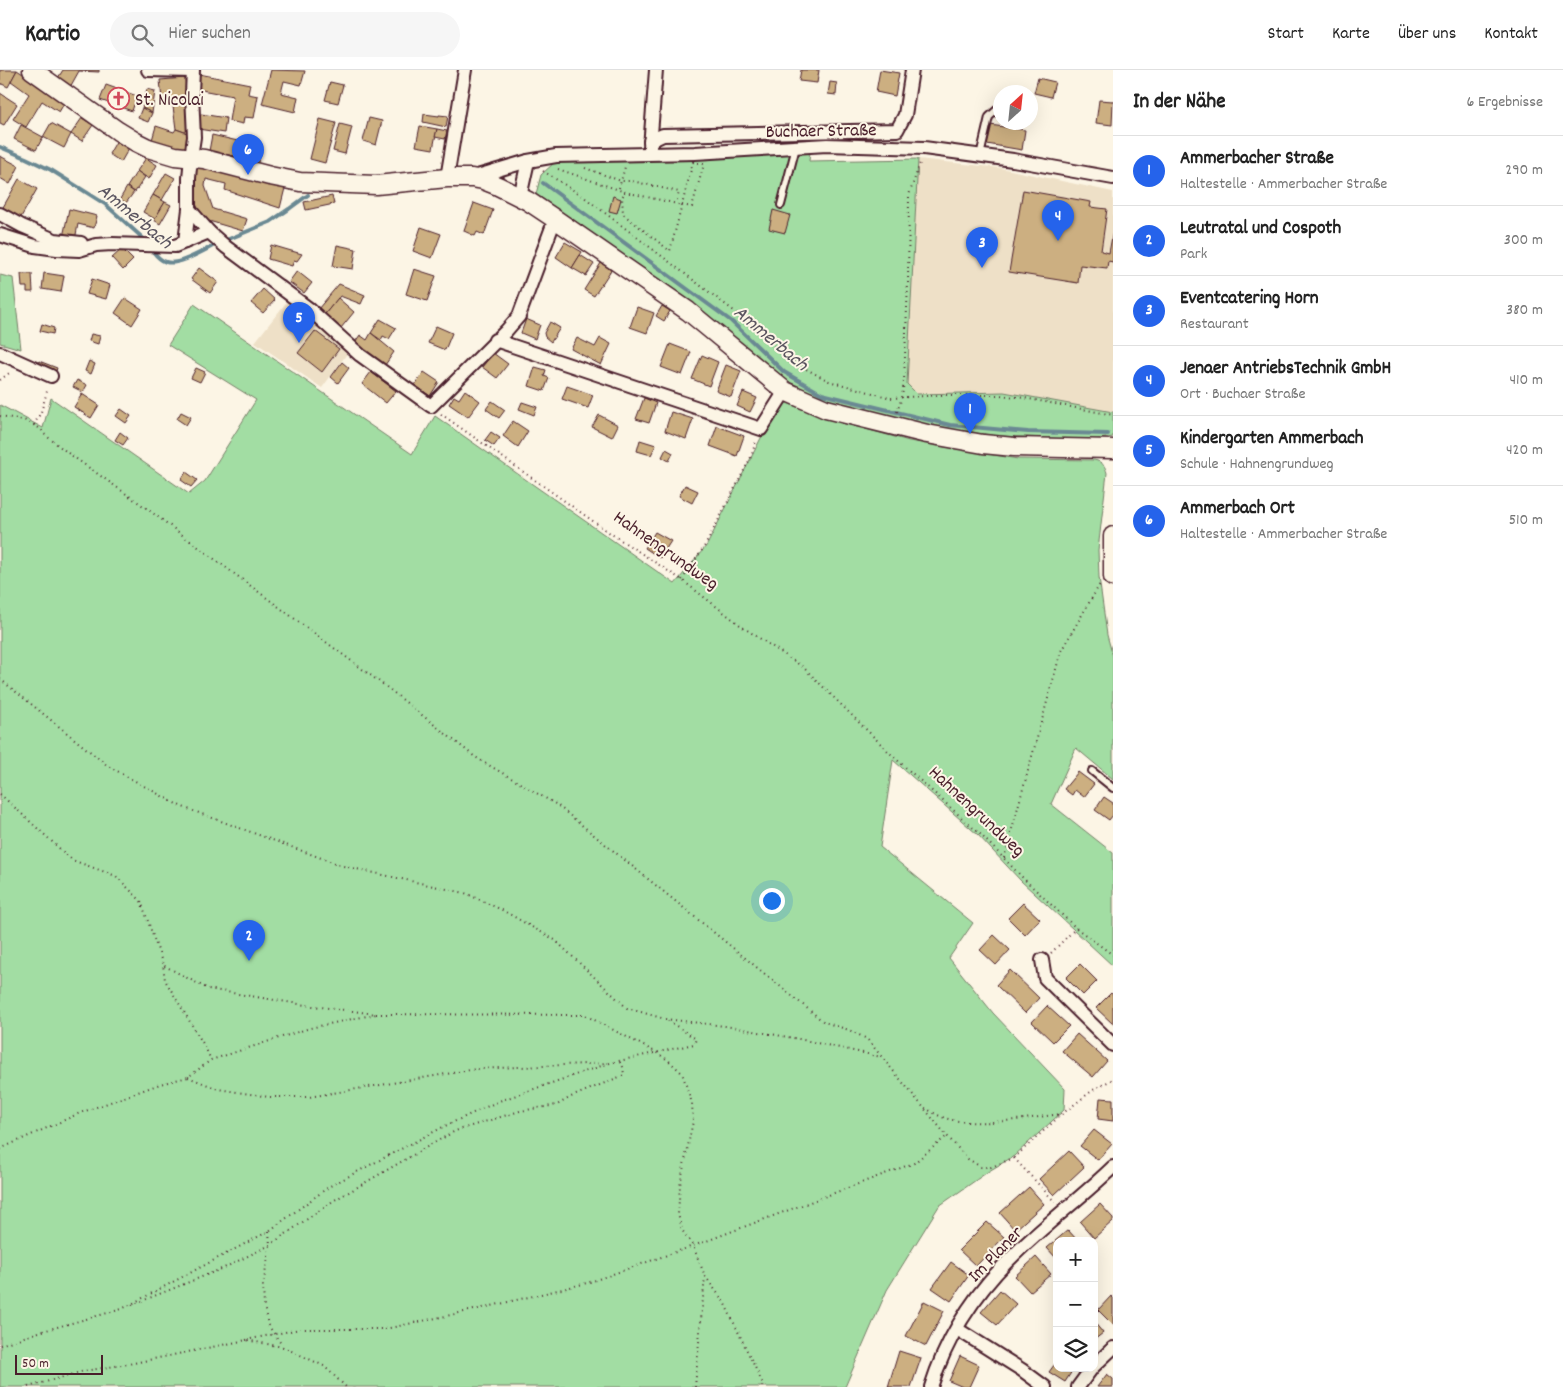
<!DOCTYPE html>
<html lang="de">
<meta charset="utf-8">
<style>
body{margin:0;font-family:Dekko,sans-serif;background:#f6f6f6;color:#222}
.controls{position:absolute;right:15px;bottom:15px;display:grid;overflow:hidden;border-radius:10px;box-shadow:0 5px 20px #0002}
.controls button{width:45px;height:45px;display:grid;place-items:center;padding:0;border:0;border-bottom:1px solid #e0e0e0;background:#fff;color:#222;font:25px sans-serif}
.compass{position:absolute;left:993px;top:15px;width:45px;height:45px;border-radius:50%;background:#fff;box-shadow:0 5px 20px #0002;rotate:27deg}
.scale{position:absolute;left:15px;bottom:12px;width:88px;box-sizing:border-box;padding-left:5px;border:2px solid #4a1f2b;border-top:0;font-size:14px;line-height:18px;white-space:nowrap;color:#4a1f2b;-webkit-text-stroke:4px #fcf5e5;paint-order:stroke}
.you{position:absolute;left:771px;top:830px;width:18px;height:18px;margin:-12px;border:4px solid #fff;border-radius:50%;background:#1a73e8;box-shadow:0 0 0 8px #1a73e833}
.badge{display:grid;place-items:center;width:32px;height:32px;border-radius:50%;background:#2563eb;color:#fff;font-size:16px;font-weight:700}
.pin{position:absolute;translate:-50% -41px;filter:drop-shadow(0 1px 2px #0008)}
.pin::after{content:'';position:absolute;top:26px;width:18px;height:15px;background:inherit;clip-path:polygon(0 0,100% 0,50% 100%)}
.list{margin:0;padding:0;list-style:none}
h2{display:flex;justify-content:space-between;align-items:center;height:65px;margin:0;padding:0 20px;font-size:21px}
h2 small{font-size:16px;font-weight:400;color:#767676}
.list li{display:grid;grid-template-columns:32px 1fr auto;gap:15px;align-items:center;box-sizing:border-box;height:70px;padding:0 20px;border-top:1px solid #e0e0e0}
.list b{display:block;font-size:19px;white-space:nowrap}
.list p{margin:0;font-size:16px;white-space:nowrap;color:#767676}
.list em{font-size:16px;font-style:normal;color:#767676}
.icon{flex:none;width:28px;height:28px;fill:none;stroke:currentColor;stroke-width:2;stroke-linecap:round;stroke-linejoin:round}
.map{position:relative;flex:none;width:1113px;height:1317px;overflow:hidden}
header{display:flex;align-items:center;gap:30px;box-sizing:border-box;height:70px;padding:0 25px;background:#fff;border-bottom:1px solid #e0e0e0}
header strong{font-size:24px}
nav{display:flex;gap:28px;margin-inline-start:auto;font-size:18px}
.search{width:350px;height:45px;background:#f6f6f6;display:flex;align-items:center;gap:12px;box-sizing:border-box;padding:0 18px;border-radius:28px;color:#767676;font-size:19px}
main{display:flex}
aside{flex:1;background:#fff}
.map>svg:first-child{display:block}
</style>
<header>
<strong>Kartio</strong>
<div class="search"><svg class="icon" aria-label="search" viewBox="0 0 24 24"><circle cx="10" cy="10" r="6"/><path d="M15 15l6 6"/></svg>Hier suchen</div>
<nav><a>Start</a><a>Karte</a><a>Über uns</a><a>Kontakt</a></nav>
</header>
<main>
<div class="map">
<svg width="1113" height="1317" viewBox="0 0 1113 1317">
<rect width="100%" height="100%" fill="#fcf5e5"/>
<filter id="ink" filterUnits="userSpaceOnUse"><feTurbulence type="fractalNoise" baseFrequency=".02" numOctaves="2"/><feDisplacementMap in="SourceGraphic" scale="10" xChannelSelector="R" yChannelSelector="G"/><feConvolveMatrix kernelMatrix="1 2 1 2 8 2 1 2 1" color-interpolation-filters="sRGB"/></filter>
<g filter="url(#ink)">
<g fill="#eee0c7">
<path d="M918,89l83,9 112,24v220l-109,-20 -87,2 -10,-10z"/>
<path d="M288,230l29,22 32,29 -27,37 -67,-46z"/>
</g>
<g fill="#a2dda3" stroke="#767e67">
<path d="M810,82l-1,9 109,-2 -11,225 10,10 87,-2 109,20v25l-20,3 -93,-4 -88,-11 -80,-21 -46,-16 -75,-69 -64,-48 -111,-77 5,-19 15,-14z"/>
<path d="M0,205l13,3 8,71 -21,-6z"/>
<path d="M194,234l218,150 23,-38 240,168 32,-39 57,-113 20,-30 46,17 79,22 109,18 76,1c9,2 11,6 13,13l-9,77 1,27 8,58 6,22v122l-37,-31 -25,56 62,49v113l-92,-85 -43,-46 -85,-75 -13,87 93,76 -24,35 44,55 72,76 -1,21 -50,46 -25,15 -50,35 -52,84 -42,97h-845v-982l43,23 8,-30 138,96 16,-13 51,-81 -88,-55z"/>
</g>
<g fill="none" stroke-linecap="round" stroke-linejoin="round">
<g stroke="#6a8993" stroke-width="4">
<path d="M0,77l26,11 25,12 54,34 41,37"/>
<path d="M543,113l188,138 53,51 38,22 128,31 78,7 80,2"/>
<path d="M224,171l46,-19 19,-13 19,-14"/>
<path d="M151,179c4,5 8,11 15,13 13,4 38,-12 51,-18"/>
</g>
</g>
<g fill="#ccaf81" stroke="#4a1f2b">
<path d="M0,0h17l-9,17 -8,-4z"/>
<path d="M17,0l48,32 -6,10 -17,-11 -16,26 -13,-8 16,-25 -18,-13z"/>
<path d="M63,0h36v2l-20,-1 -10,18 -13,-8z"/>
<path d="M271,0l34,1 -4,14 -17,-4 -3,12 17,4 -3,15 -33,-8z"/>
<path d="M801,0h18l-2,13 -18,-2z"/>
<path d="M880,0l19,3 -4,23 -19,-4z"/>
<path d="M199,4l51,10 -2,10 10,2 -4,22 -10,-1 -1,7 -14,-3 4,-25 -37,-7z"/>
<path d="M185,8l5,56 -14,-5 -4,-30 -10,1 -2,-20z"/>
<path d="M1038,8l17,4 -4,15 -17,-4z"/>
<path d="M330,12l13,3 -5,18 -13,-3z"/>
<path d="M830,12l7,1 -1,12 -8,-1z"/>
<path d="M106,15l31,11 -5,15 -32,-11z"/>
<path d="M147,19l8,2 -3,22 -10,-5z"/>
<path d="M0,23l17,11 -13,21 -4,-2z"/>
<path d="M1099,30l14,1 -1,24 -16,-2z"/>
<path d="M142,38l10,5 -4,9 -10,-4z"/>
<path d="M201,44l25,4 -2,15 -26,-4z"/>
<path d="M424,44l15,2v-1l9,1 -2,11 -23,-5z"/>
<path d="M82,48l11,7 -11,16 -11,-7z"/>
<path d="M369,48l13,3 -6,24 -13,-4z"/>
<path d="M320,49l16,4 -11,40 -15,-4z"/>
<path d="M51,53l20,11 -7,14 -21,-11z"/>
<path d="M340,54l12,3 -7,27 -12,-3z"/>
<path d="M21,55l22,12 -7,13 -22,-11z"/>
<path d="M990,55l35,5 -3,20 -35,-6z"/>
<path d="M156,56l18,6 2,-3 14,5 -6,18 -32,-12z"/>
<path d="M420,56l17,3 -4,20 -17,-3z"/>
<path d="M437,59l10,2 -2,8 -10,-2z"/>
<path d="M212,65l30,7 -3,15 -30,-6z"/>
<path d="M117,70l12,8 -8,14 -12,-8z"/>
<path d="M242,72l20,4 -5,20 -19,-5z"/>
<path d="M0,86l19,10 -9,18 -10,-6z"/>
<path d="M146,88l11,7 -8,14 -12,-8z"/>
<path d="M196,93l46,11 43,14 -5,20 -55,-18 1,-6 -20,-5 -1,7 8,23 34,10 -4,12 -41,-12 -7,-18 -2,-16z"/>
<path d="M137,101l8,6 -10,15 -8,-5z"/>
<path d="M166,103l9,5 -13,22 -9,-5z"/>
<path d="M19,109l18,10 -17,30 -18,-10z"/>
<path d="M127,117l7,5 -8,11 -6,-4z"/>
<path d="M1023,120l68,12 -1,5 17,2 -6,42 8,2 4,-22v31l-5,-1 -1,7 -27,-3 -2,18 -69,-11z"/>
<path d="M153,125l12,7 -10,17 -12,-7z"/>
<path d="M332,126l2,8 -28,6 -2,-8z"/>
<path d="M613,126l8,3 -4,14 -8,-2z"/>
<path d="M165,132l6,3 -11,19 -6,-4z"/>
<path d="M474,133l19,7 -9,25 -7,-3 -2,4 -11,-5z"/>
<path d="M69,139l28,7 -3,12 -16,-4 -3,16 -12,-3z"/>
<path d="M773,140l17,5 -5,18 -16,-4z"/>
<path d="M421,157l20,7 -9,24 -19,-7z"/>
<path d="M565,172l17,10 -10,16 -16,-11z"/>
<path d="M271,175l17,5 14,4 -5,7 -3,-1 -2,6 -24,-7z"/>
<path d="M337,175l19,4 -3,20 -20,-3z"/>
<path d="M122,179l11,11 -10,10 -11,-12z"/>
<path d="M580,185l14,9 -8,12 -14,-8z"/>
<path d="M601,193l10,7 -17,26 -10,-6z"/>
<path d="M199,198l19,14 -8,11 -19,-14z"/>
<path d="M414,199l22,7 -9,25 -21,-7z"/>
<path d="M297,201l15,12 -8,10 -15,-11z"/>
<path d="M44,203l20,3 -3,16 -19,-3z"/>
<path d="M21,204h11l1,18h-6v-5h-5z"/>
<path d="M92,209l18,6 -4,14 -19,-5z"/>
<path d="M339,214l26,11 -4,9 -21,-8 -15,18 -7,-5z"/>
<path d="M263,219l12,11 -12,13 -12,-10z"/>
<path d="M125,228l17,11 -10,16 -17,-12z"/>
<path d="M338,228l16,14 -13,16 -16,-14z"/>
<path d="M662,236l8,5 -6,10 -8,-5z"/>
<path d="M637,237l17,6 -7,20 -17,-6z"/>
<path d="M380,249l16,9 -7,11 -6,-3 -2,4 -10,-7z"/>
<path d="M526,249l14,6 -5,14 -14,-6z"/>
<path d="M550,252l10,6 -9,14 -6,-5 -1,-4z"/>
<path d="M42,254l12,4 -1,6 -13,-3z"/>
<path d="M436,256l16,7 -7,17 -17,-7z"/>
<path d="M315,261l24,18 -17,23 -24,-19z"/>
<path d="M371,263l23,19 -9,13 -13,-9 -1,1 -18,-12 7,-10 7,5z"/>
<path d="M91,264l9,2 -2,8 -9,-3z"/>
<path d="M577,268l18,9 5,-9 11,6 -10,21 -30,-16z"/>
<path d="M670,274l21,8 -9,23 -21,-8z"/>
<path d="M493,283l15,11 -11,14 -15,-11z"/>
<path d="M702,285l16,7 -9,24 -17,-7z"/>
<path d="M39,291l18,7 -2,6 -18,-8z"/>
<path d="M89,291l6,3 -4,10 -6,-3z"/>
<path d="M342,292l7,6 -11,15 -7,-6z"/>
<path d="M726,295l15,6 -10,26 -15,-6z"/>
<path d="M535,297l11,3 -2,6 5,2 -5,13 -15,-5z"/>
<path d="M196,298l9,4 -5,10 -9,-4z"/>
<path d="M371,302l25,19 -10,12 -24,-19z"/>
<path d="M424,302l15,10 -9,14 -15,-11z"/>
<path d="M77,310l10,5 -4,7 -10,-5z"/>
<path d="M567,316l26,9 -5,13 -26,-9z"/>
<path d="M465,320l15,11 -12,16 -19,-13 5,-8 5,3z"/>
<path d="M743,322l14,6 -7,14 -13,-6z"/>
<path d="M82,324l17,11 -8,13 -17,-11z"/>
<path d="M644,328l12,5 -7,20 -13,-4z"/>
<path d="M492,331l13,9 -6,8 -13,-9z"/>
<path d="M522,332l15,5 -3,8 -15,-6z"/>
<path d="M121,339l10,7 -5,7 -10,-7z"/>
<path d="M181,342l10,5 -5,8 -9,-6z"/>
<path d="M671,342l22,7 -7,20 -21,-8z"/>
<path d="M599,345l19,10 -6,12 -20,-10z"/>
<path d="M513,351l15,10 -10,16 -15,-11z"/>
<path d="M717,356l27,10 -7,20 -27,-10z"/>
<path d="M120,362l8,6 -5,7 -8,-5z"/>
<path d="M491,362l9,6 -6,8 -9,-6z"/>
<path d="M640,370l16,5 -5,10 -14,-4z"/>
<path d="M666,379l7,4 -4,8 -7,-4z"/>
<path d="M186,402l11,8 -6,7 -10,-7z"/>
<path d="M685,415l13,6 -6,12 -13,-7z"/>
<path d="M655,462l16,9 -11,17 -15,-10z"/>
<path d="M1078,702l16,12 -10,13 -9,-7 -3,5 -8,-6z"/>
<path d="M1104,727l9,6v12l-4,5 -14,-10z"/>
<path d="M1023,833l17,16 -15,16 -17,-17z"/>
<path d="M994,865l16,15 -14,15 -16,-15z"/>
<path d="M1080,894l17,17 -14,14 -17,-17z"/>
<path d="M1010,900l29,28 -14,15 -29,-28z"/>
<path d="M1111,923l2,2v29l-17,-16z"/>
<path d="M1047,936l22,20 -16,16 -21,-20z"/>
<path d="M1077,964l30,27 -14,16 -31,-26z"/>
<path d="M1100,1028l13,1v22l-15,-2z"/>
<path d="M1094,1060l18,14 -14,16 -18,-14z"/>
<path d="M1069,1081l15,16 -30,28 -15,-16z"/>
<path d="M1029,1117l15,17 -29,26 -15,-17z"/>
<path d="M1100,1134l13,14v3l-19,17 -14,-16z"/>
<path d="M987,1152l17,15 -28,29 -17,-16z"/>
<path d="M1068,1160l10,11h-21v18l-10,-11z"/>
<path d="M1036,1187l15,17 -21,18 -15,-16z"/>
<path d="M951,1192l18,13 -18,26 -19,-13z"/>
<path d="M1000,1220l16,14 -19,21 -16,-13z"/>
<path d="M1111,1226l2,2v27l-15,-15z"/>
<path d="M924,1231l20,10 -18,35 -20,-10z"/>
<path d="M1094,1252l9,11 -9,7z"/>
<path d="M899,1281l22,7 -10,29h-23z"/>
<path d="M960,1286l19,9 -10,22h-6l-14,-6z"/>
<path d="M1057,1291v7h17l-9,14 -16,-10z"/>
<path d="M1107,1304l6,5v8h-16z"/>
</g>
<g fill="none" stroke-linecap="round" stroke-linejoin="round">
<defs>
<g id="lane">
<path d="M980,86l9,-39 12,-11"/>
<path d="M781,135l15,-58"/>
<path d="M1092,701l21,17"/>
</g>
<g id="street">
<path d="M148,0l44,1"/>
<path d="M650,71l13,-6 234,-5 8,-15 7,-45"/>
<path d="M650,77l6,-77"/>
<path d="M474,107l54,-16 28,-5 139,-3 132,-8 97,3 89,12 100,18"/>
<path d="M447,108l18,-108"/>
<path d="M520,127l8,-36"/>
<path d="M189,139l20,23 17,15 82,61 52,47 71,51 75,-75 13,-15 36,-97"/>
<path d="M0,144l22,12 33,14 26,3"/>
<path d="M0,165l35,11 22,3 22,1 17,-5 16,-1 63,2 34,-14"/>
<path d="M185,172l4,-33v-31l2,-21 3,-20 -2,-43 1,-24"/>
<path d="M495,270l266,89 24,-38"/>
<path d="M0,283l51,23"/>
<path d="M1042,890l3,18 68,67"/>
<path d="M957,1259l65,41 23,17"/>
<path d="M1094,1296l19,-18"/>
<path d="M931,1317c16,-51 46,-97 85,-134 31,-30 66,-56 97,-86"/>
<path d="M1078,1317l14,-19"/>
</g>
<g id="secondary">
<path d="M32,0l86,61 18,11 12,6 27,8 29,3 66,17 30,6 76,3 71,-7h25l11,2 15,6 30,15 27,18 133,92 97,80 41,18 101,25 56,10 31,3 99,2"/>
<path d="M1113,466v41"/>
</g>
</defs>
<use href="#lane" stroke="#4a1f2b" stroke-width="10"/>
<use href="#street" stroke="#4a1f2b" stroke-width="16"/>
<use href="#secondary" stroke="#4a1f2b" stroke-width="21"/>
<g stroke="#4a1f2b" stroke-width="2" stroke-dasharray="1 4" stroke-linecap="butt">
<path d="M693,92l11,2 -12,43 -10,-2z"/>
<path d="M585,98l36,13h11l47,11 -3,12"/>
<path d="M558,99l67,23 57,13 -12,46 -47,-37 -1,-17 3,-5"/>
<path d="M543,101l41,26 150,114 54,47 16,10 25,13 62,17 52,-3h57l24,3 89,17"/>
<path d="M619,118l6,-21"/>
<path d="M0,310l12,-9"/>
<path d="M897,342l5,-15 2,-16 4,-98 1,-88 12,-35"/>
<path d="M441,344l169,119 72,47 62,48 59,39 91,90 86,77 44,45 52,49 37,27"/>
<path d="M0,346l24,4 17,9 3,5 24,19 74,52 247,184 86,68 82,48 267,217 25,8 18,9 80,97 21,23 13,8h10l23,-9 48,-44 31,-24 20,-11"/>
<path d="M34,355l7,-13 7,-24"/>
<path d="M682,510l24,-36 45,-87 5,-16"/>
<path d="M0,609l108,87 72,40 163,60 122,27 37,17 53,30 72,68 38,11 60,7 74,13 82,18"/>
<path d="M0,724l72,66 44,16 25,25 22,64 2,15 40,67 6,13"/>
<path d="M1004,788l57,-207 39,-67"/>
<path d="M1051,883l25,-25"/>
<path d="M376,944l209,1 72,38 11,7 14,13 10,30 1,18 -13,64 -2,29 4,16 11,16 12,30 19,26 38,80v5"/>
<path d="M188,1007l30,12 51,8h40l167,-28 132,-6"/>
<path d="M925,1038c6,3 13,8 20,10 31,10 84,0 116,-4"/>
<path d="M0,1079l80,-36 80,-29 28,-7 23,-17 99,-32 66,-14 -71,-9 -97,-16 -45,-24"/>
<path d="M1014,1088l41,44"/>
<path d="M269,1161l1,14 -7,41 1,20 4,19 14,20"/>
<path d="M132,1235l92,-37 46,-23 63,-44 122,-70 65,-20 37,-6 14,-8 53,-22 -1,-8 -4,-6"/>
<path d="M246,1270l54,-11h85l98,-21 104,-25 106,-37 221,-83 33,-27"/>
<path d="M0,1275l39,-13 83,-23 147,-78 61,-45 115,-60 54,-25 111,-38 84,-19 2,-5 -29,-19"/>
<path d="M28,1317l56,-16 50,-8 112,-23 37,7 41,19 22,21"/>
<path d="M695,1317l10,-111"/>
</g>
<use href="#lane" stroke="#fcf5e5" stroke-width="6"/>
<use href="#street" stroke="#fcf5e5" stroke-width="12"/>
<use href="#secondary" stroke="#fcf5e5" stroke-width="18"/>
</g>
</g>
<defs>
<symbol id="church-ring" viewBox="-11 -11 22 22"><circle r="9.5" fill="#fcf5e5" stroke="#d1495b" stroke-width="1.5"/><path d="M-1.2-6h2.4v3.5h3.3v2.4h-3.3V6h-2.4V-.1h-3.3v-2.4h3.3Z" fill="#d1495b"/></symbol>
</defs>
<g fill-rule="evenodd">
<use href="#church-ring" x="106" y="16" width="25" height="25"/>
</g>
<g text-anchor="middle" stroke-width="4" stroke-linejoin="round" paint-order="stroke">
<g font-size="19" fill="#4a1f2b" stroke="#fcf5e5" text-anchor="start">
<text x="135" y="35">St. Nicolai</text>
</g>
<g font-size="19" fill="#4a1f2b" stroke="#fcf5e5">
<text transform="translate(821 59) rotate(-1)" y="7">Buchaer Straße</text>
<text transform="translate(667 479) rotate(35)" y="7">Hahnengrundweg</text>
<text transform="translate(978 740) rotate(43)" y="7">Hahnengrundweg</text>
<text transform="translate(994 1183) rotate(-46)" y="7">Im Planer</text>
</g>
<g font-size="20" font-style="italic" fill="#5a545f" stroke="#fcf5e5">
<text transform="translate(136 145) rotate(40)" y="7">Ammerbach</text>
<text transform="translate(772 267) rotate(40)" y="7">Ammerbach</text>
</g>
</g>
</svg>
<div class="controls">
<button>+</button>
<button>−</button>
<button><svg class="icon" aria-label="layers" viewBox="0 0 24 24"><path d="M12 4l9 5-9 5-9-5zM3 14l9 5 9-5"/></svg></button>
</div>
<svg class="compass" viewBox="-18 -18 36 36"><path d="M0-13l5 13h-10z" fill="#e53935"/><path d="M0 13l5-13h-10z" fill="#767676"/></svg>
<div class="scale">50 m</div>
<div class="you"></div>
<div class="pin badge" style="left:970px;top:364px">1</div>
<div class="pin badge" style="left:249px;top:891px">2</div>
<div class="pin badge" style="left:982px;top:198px">3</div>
<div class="pin badge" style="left:1058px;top:171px">4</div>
<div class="pin badge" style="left:299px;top:273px">5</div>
<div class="pin badge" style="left:248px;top:105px">6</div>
</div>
<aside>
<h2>In der Nähe<small>6 Ergebnisse</small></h2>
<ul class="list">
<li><span class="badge">1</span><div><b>Ammerbacher Straße</b><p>Haltestelle · Ammerbacher Straße</p></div><em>290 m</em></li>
<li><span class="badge">2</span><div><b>Leutratal und Cospoth</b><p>Park</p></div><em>300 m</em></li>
<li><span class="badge">3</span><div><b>Eventcatering Horn</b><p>Restaurant</p></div><em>380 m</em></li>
<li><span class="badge">4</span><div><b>Jenaer AntriebsTechnik GmbH</b><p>Ort · Buchaer Straße</p></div><em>410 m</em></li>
<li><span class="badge">5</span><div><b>Kindergarten Ammerbach</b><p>Schule · Hahnengrundweg</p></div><em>420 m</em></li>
<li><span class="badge">6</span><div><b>Ammerbach Ort</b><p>Haltestelle · Ammerbacher Straße</p></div><em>510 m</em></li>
</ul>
</aside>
</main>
